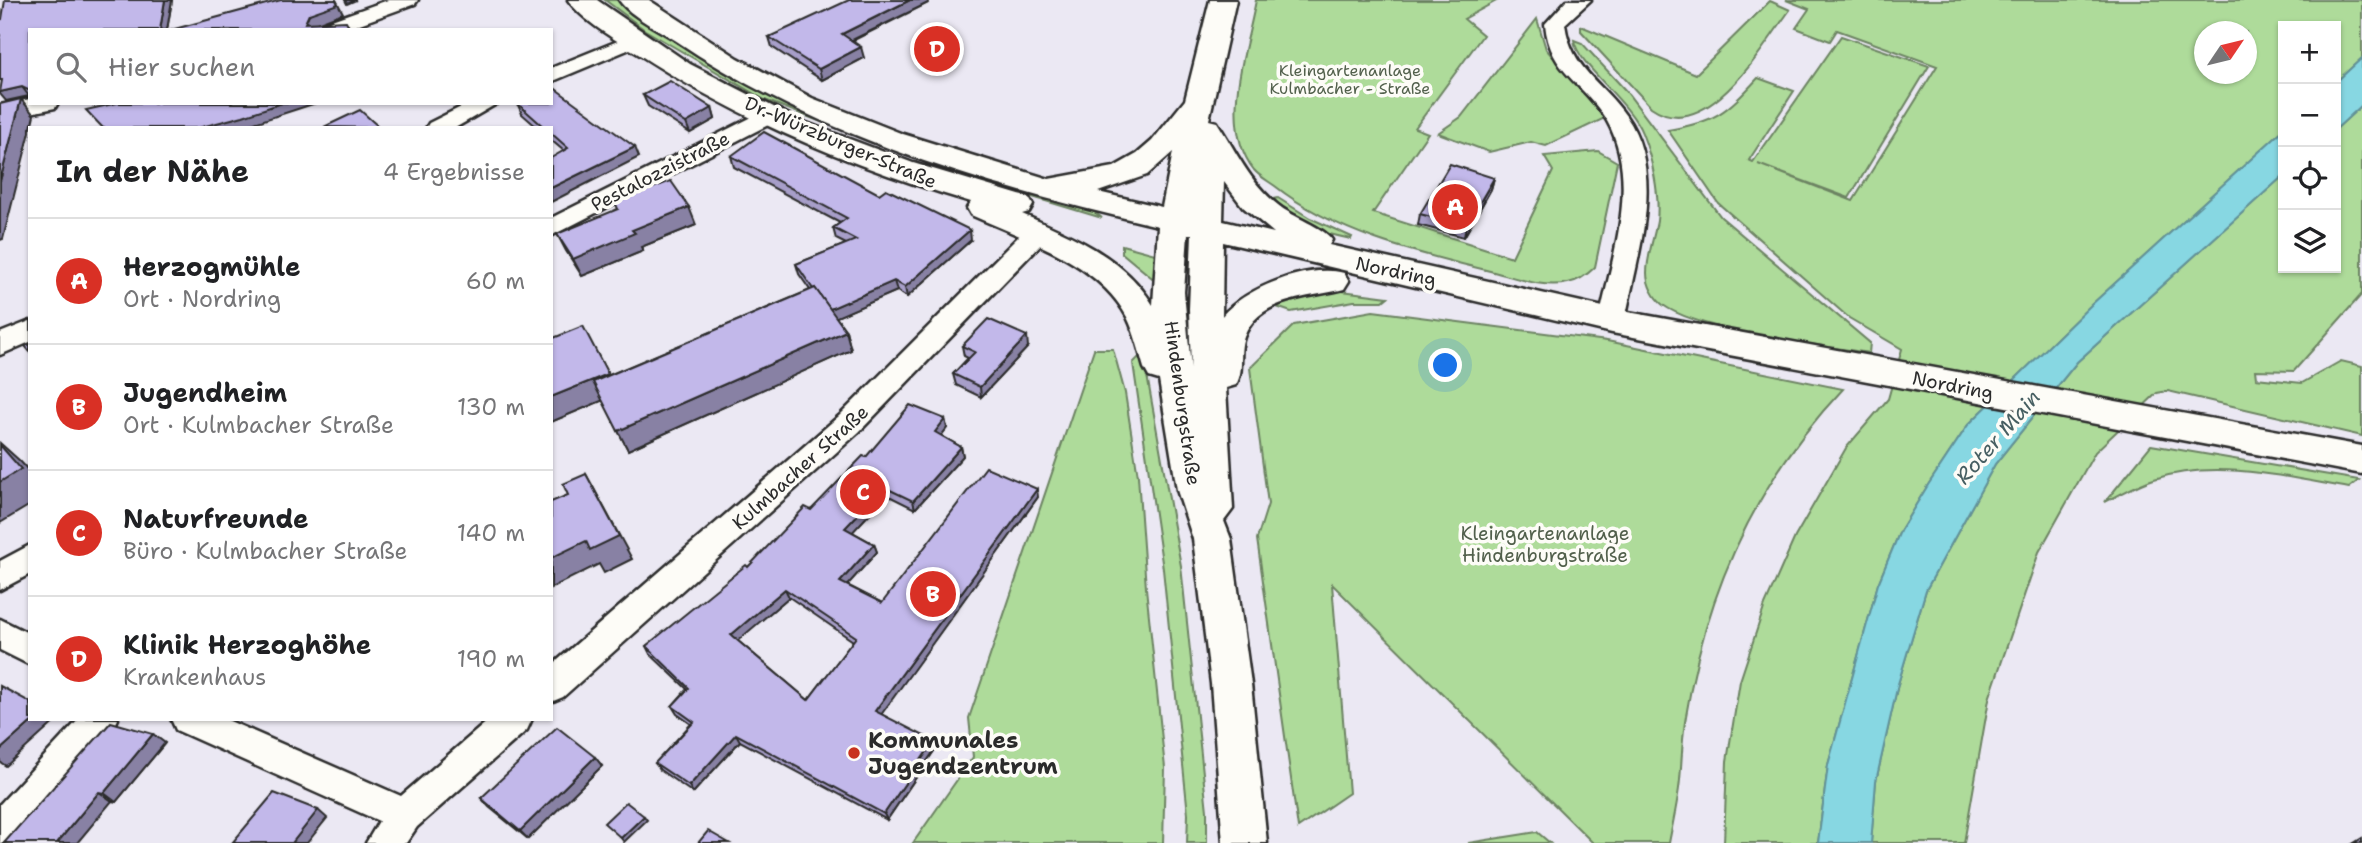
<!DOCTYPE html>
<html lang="de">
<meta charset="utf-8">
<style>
body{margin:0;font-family:"Shantell Sans",sans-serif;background:#f2f2f2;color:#202124}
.controls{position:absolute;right:21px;top:21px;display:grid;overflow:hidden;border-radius:0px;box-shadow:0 2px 5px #0004}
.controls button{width:63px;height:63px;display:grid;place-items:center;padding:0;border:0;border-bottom:2px solid #e0e0e0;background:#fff;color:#202124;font:35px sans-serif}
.compass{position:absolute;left:2194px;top:21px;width:63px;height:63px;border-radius:50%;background:#fff;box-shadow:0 2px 5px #0004;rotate:55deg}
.you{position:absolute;left:1446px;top:366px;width:24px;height:24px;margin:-18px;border:5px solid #fff;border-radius:50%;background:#1a73e8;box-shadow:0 0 0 10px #1a73e833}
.badge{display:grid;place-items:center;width:46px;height:46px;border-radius:50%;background:#d93025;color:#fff;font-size:23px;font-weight:700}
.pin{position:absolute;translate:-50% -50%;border:4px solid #fff;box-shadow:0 2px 7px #0006}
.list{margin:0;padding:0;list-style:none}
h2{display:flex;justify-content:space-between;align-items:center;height:91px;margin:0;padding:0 28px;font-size:30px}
h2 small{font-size:23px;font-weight:400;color:#757577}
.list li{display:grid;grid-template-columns:46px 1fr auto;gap:21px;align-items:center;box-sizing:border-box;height:126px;padding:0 28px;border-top:2px solid #e0e0e0}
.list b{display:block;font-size:26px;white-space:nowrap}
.list p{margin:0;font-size:23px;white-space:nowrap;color:#757577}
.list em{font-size:23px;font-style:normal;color:#757577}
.icon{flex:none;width:38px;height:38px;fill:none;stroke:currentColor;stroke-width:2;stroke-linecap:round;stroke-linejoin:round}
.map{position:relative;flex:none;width:2362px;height:843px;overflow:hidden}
.search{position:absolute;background:#fff;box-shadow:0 2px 5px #0004;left:28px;top:28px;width:525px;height:77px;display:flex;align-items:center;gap:18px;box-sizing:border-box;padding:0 24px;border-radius:0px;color:#757577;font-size:26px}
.panel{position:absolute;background:#fff;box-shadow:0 2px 5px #0004;left:28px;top:126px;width:525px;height:595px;border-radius:0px}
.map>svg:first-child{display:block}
</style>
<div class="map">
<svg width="2362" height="843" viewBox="0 0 2362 843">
<rect width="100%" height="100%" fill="#ebe8f3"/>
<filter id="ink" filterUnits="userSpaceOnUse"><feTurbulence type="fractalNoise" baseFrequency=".0143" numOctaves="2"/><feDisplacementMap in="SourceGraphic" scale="14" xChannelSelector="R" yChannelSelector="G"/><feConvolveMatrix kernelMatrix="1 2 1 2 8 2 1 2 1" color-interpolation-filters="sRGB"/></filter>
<g filter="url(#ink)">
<g fill="#aedb9a" stroke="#6c8362" stroke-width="2" fill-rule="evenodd">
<path d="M605,0h21l113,77 53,30 149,56 152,48 9,7 -149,-45 -188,-73 -120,-70z"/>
<path d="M1256,0h242l-34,19 19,16 -68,93 13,5 -55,80 139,44 41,-86 -9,-15 54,-5 19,11 -22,105c-8,8 -16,14 -27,16 -25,6 -54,-6 -78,-12 -74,-18 -154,-37 -215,-85 -7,-5 -16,-10 -21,-16 -36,-46 -7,-119 2,-170z"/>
<path d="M1786,0h576v58l-26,24v-56h-53v104l-193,176 -122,119 -40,60 -28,46 -22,53 -50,181 -10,78h-94l3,-82 13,-80 25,-76 30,-68 51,-89 42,-49 14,-50 -53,-31 -131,-115 -50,-73c47,-8 58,-17 90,-52l36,13 -45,69 4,2 88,-126 88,30 -80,132 -91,-34 95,37 84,-135 -100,-36 -7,11 -34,-13 13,-19zM2204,32h42v42h-42z"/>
<path d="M1770,1l20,9c-28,37 -83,136 -139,97l-70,-76v-5l115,48z"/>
<path d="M1537,19l9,30 59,69 -59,28 -15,-4 -42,10 -51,-19 23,-16z"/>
<path d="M1574,40l8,3 44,48 95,126 149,126 -1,10c-49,-8 -169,-21 -206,-48 -9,-7 -16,-20 -16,-32 0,-17 7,-35 10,-52 3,-27 -5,-63 -15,-88 -12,-31 -65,-69 -68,-93z"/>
<path d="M2362,105v189l-68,77 -39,-1 1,8 46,5 39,-22 21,5v70l-194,-45 -11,2 -62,59 -56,100 -50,147 -25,144h-93l5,-62 22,-97 28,-94 69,-126 82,-102 206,-186v92h53v-139z"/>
<path d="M1278,198l32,20 42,19 -1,2 -43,-10 -43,-28z"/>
<path d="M1122,245l33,9 2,28 -35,-29z"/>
<path d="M1334,290l54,7 -5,4h-29l-63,11 -20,-7 15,-7z"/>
<path d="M1373,311l234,30 236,48c-87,92 -137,203 -157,327 -4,21 -4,43 -6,64 -2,21 -7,42 -11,63h-76l-261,-259 17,209 -51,35 -41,-289 11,-35 -18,-136 44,-43z"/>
<path d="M1094,349h19l12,44 13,83 8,112 19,180 -2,75h-250l60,-86 -4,-39z"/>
<path d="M1143,353l38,213 26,245v32h-20l1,-29 -25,-245 -30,-206z"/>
<path d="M2151,445l208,35 -10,8c-63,-11 -133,-29 -195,-9 -17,5 -34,16 -49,23z"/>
<path d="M1537,832l13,11h-82z"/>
</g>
<g fill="#87d7e2" stroke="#629299" stroke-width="2">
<path d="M2362,58v47l-26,24v-47z"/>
<path d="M2283,130v46l-206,186 -82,102 -69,126 -28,94 -22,97 -5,62h-53l10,-78 50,-181 22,-53 28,-46 40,-60 122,-119z"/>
</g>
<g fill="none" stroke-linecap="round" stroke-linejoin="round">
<defs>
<g id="minor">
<path d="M388,0h30l-3,4 -72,26h-31l3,-4z"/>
<path d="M1567,0h24l-26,24c6,45 38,59 61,92 41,58 10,143 -1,205l-4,7 -9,2 -9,-2 -4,-7c12,-62 42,-140 8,-200 -22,-38 -57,-47 -62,-97z"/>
<path d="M635,34l11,6 -4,4 -91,38v-14z"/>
<path d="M30,99v4h28l-3,5 -55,11v-14z"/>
<path d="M469,103h29l-43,25h-29l3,-5z"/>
<path d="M770,108l8,2 3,5 -3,5 -227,116v-18z"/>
<path d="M1036,226l9,2 3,6 -3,6 -186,192 -296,265 -12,5v-36l288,-250 188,-188z"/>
<path d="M30,321v21l-30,13v-22z"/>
<path d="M30,545v29l-30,16v-29z"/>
<path d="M0,619l30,15v31l-30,-15z"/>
<path d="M79,719h39l-5,11 -101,111 -12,2v-39z"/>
<path d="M171,719h54l176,77 89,-77h42l-5,11 -110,97 -11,16h-40l13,-22 -203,-91z"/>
</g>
<path id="major" d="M568,0h29l93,64 109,56 114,43 116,35 4,7 -4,7 -7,2c49,21 102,43 131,91l5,-79c-169,-39 -338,-88 -483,-186 -17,-11 -44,-23 -56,-40h30l89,58 74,40 91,36 146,45 65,-12 23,-13 15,-13 33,-41 25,-100h26l-27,120 8,2c19,29 32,60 61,83 14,12 46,22 54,35l-3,5 283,64 750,137v28l-750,-141 -389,-91 -1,74c23,-28 86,-53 122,-43l5,8 -5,8c-33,9 -85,8 -100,48 -6,16 1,32 -8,48l-10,3 7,121 -9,12 7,18 20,145 16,159h-44l-12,-159 -18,-145 -16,-49 -18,-110 -10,-3 -5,-9c-5,-17 -9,-35 -17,-51 -29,-55 -103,-78 -156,-102l-4,-7 4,-6c-119,-35 -232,-82 -336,-150 -21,-13 -52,-31 -67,-52zM1173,152l-11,55 -64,-15 49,-17zM1224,182l19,25 31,26 -51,-12zM1188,234h4l-3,75 2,60 -7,-77z"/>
</defs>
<use href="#minor" stroke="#2b2b2b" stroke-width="5"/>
<use href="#major" stroke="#2b2b2b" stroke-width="5"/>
<use href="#minor" fill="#fdfcf7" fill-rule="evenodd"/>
<use href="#major" fill="#fdfcf7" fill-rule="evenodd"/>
</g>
<g fill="#a79ec9" stroke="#2b2b2b" stroke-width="2" fill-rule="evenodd">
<path d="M172,0l-5,30h-137v67l-24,4 -6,-81z"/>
<path d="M928,3l-76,38 12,17 -42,22 -50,-33 -3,-10z"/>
<path d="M643,95l69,13 3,11 -25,14 -42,-27z"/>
<path d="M517,103l122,54 -75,-6 -13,-11v-12h-13l-16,-14z"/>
<path d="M731,156l148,38 92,46 -64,57 -10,-6 -61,26 10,14 5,19 -223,100 -25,-50 -52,22v-83l58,36 201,-85 -11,-16 -3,-10 50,-20 -10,-5 -3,-11 7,-5 -106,-56z"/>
<path d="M1494,178l-3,11 -27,48 -46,-12 2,-11z"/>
<path d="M696,225l-55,22 2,4 -61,25 -16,-25 -9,-17z"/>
<path d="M962,346l66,1 -47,50 -25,-12 -3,-11 15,-16 -4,-2z"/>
<path d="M945,419l2,9 -6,8 20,11 2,9 -48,53 -28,-14 -35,37 22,12 3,8 -30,33 35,18 156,-106 -157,217 55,34 -49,72 -147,-79 -47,52 -33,-23 -5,-7 36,-39 -14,-10 -5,-8 15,-17 -37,-35 -4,-8 102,-79 63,-57 55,-53zM789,597l64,44 -45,59 -71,-60z"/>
<path d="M165,743l-49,59 -4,-1 -108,42z"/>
<path d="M595,757l7,9 -74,73 -39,-32 -8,-9z"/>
<path d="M2362,838v5h-8z"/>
</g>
<g fill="#8881a4" stroke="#2b2b2b" stroke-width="2">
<path d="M165,0h7l-5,30h-7z"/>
<path d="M336,0l7,13 -29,11 -9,-1 4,-9z"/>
<path d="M345,0h11l-9,4z"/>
<path d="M910,0h18v3l-84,41 -2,-10z"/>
<path d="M861,47l3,11 -42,22 -3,-11z"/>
<path d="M22,87l7,9 -23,5 -6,-7v-2z"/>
<path d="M21,99l13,16 -3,13h-1v4l-27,107 -3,1v-59z"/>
<path d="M282,103h34l-77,25h-41z"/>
<path d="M712,108l3,11 -25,14 -4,-10z"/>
<path d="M635,147l4,10 -88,45v-14z"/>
<path d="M1494,178l-3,11 -27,48 2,-11z"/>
<path d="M689,207l7,18 -55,22 2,4 -61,25 -9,-17 59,-29z"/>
<path d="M970,230l1,10 -64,57 -2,-10z"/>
<path d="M894,281l3,10 -67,29 -3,-10z"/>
<path d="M846,331l5,19 -223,100 -10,-19z"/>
<path d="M1027,336l1,11 -47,50 -1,-10z"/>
<path d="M608,374l10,20 -67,28v-25z"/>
<path d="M945,419l2,9 -10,13 -2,-9z"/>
<path d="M0,443l20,18 10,11v33l-30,18z"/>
<path d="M961,447l2,9 -48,53 -2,-8z"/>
<path d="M586,474l46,85 -28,14 -5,-9 -48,24v-30z"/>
<path d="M884,487l3,8 -39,42 -3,-9z"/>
<path d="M1037,489l1,8 -160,222 -3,-8z"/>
<path d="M874,544l3,8 -34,38 -3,-8z"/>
<path d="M785,589l4,8 -54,46 -4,-8z"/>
<path d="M35,719h23l-52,47 -6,-4v-12z"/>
<path d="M153,734l12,9 -49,59 -12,-9z"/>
<path d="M736,734l4,7 -47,52 -4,-7z"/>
<path d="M934,741l2,7 -49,72 -3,-6z"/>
<path d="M595,757l7,9 -74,73 -8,-8z"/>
<path d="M99,792l13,9 -35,42h-20z"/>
<path d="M318,810l9,8 -20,25h-15z"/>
<path d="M644,816l3,4 -23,22 -3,-4z"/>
</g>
<g fill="#c2b8ea" stroke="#2b2b2b" stroke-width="2" fill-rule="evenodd">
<path d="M5,0h160l-5,30h-130v61l-8,-4 -22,5 2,-12h-2v-60l2,-1z"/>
<path d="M281,0h55l2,4 -29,10 -4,9 41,-2 5,9h-180z"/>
<path d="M849,0h61l-68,34 19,13 -42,22 -50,-32z"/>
<path d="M670,81l42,27 -26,15 -43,-28z"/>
<path d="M553,87l82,60 -84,41v-30l17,-10 -17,-15v-5h-6l-28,-25h34v-15z"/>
<path d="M21,99l-21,82v-77z"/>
<path d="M117,103h165l-39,13 -45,12h-95l-17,-18z"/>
<path d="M360,110l20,18 -56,-1z"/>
<path d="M764,132l115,62 7,-5 84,41 -65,57 -11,-6 -64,28 -15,-21 -2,1 -17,-25 60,-24 -23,-12 14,-10 -116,-62z"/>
<path d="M1450,164l44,14 -28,48 -46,-12z"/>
<path d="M671,181l18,26 -57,23 3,3 -62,26 -16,-25 61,-25 -3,-7z"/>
<path d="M815,288l31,43 -228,100 -25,-49z"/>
<path d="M988,319l39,17 -47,51 -27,-13 22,-22 -13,-6z"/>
<path d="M583,326l25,48 -57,23v-58z"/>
<path d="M30,344v8l-5,-6z"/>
<path d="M910,405l35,14 -10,13 26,15 -48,54 -29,-14 -39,41 29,16 -34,38 42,21 104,-136 51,22 -162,222 59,30 -50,73 -148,-80 -47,52 -34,-23 39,-41 -22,-16 17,-18 -43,-42 100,-81 2,2 57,-60 6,3 52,-54 3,1zM785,589l71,48 -48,63 -77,-65z"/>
<path d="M0,445l21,24 -21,13z"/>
<path d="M586,474l33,62 -29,14 -4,-9 -35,17v-56l17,-7 -5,-11z"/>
<path d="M0,686l30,16v17h5l-35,31z"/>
<path d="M111,722l42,12 -49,59 -5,-1 -42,51h-53z"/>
<path d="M557,727l38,30 -75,74 -39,-33z"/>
<path d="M274,793l44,17 -26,33h-60z"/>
<path d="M626,802l18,14 -23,22 -17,-15z"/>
<path d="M708,831l21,12h-31z"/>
</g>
</g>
<circle fill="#c8321e" stroke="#fdfcf7" stroke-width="2.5" cx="854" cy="753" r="7"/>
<g text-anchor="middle" stroke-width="7" stroke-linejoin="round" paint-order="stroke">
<g font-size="16" fill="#52604c" stroke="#fdfcf7">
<text x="1350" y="76">Kleingartenanlage<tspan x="1350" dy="18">Kulmbacher - Straße</tspan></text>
</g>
<g font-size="19" fill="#2b2b2b" stroke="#fdfcf7">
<text transform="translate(841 142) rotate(23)" y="7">Dr.-Würzburger-Straße</text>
<text transform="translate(660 171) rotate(-27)" y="7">Pestalozzistraße</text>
<text transform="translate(1396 271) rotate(12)" y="7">Nordring</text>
<text transform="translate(1953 385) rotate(11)" y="7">Nordring</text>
<text transform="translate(1183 403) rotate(82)" y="7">Hindenburgstraße</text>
<text transform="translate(800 467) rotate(-42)" y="7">Kulmbacher Straße</text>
</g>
<g font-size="19" fill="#52604c" stroke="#fdfcf7">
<text x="1545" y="540">Kleingartenanlage<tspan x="1545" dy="22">Hindenburgstraße</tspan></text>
</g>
<g font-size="21" font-style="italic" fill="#475f62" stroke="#fdfcf7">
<text transform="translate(1998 437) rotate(-49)" y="7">Roter Main</text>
</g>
<g font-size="23" font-weight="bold" fill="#2b2b2b" stroke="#fdfcf7" text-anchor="start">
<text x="868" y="748">Kommunales<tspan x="868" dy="26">Jugendzentrum</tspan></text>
</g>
</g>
</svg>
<div class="controls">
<button>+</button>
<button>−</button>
<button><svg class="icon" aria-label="locate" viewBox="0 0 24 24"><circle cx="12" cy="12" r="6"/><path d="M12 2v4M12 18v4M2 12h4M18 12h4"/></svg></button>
<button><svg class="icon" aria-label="layers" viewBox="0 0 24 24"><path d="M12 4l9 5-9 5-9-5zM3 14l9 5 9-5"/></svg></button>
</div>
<svg class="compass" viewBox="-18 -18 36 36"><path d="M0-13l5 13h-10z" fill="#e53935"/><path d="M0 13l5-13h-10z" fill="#757577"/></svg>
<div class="you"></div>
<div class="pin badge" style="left:1455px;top:207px">A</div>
<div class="pin badge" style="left:933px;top:594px">B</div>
<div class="pin badge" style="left:863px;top:492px">C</div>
<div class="pin badge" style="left:937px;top:49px">D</div>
<div class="search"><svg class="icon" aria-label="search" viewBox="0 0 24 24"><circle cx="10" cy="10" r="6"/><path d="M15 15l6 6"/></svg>Hier suchen</div>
<section class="panel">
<h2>In der Nähe<small>4 Ergebnisse</small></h2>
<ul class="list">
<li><span class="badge">A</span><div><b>Herzogmühle</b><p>Ort · Nordring</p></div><em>60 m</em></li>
<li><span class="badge">B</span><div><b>Jugendheim</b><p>Ort · Kulmbacher Straße</p></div><em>130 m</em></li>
<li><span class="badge">C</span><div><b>Naturfreunde</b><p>Büro · Kulmbacher Straße</p></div><em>140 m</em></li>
<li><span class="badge">D</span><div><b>Klinik Herzoghöhe</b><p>Krankenhaus</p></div><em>190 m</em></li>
</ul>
</section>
</div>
